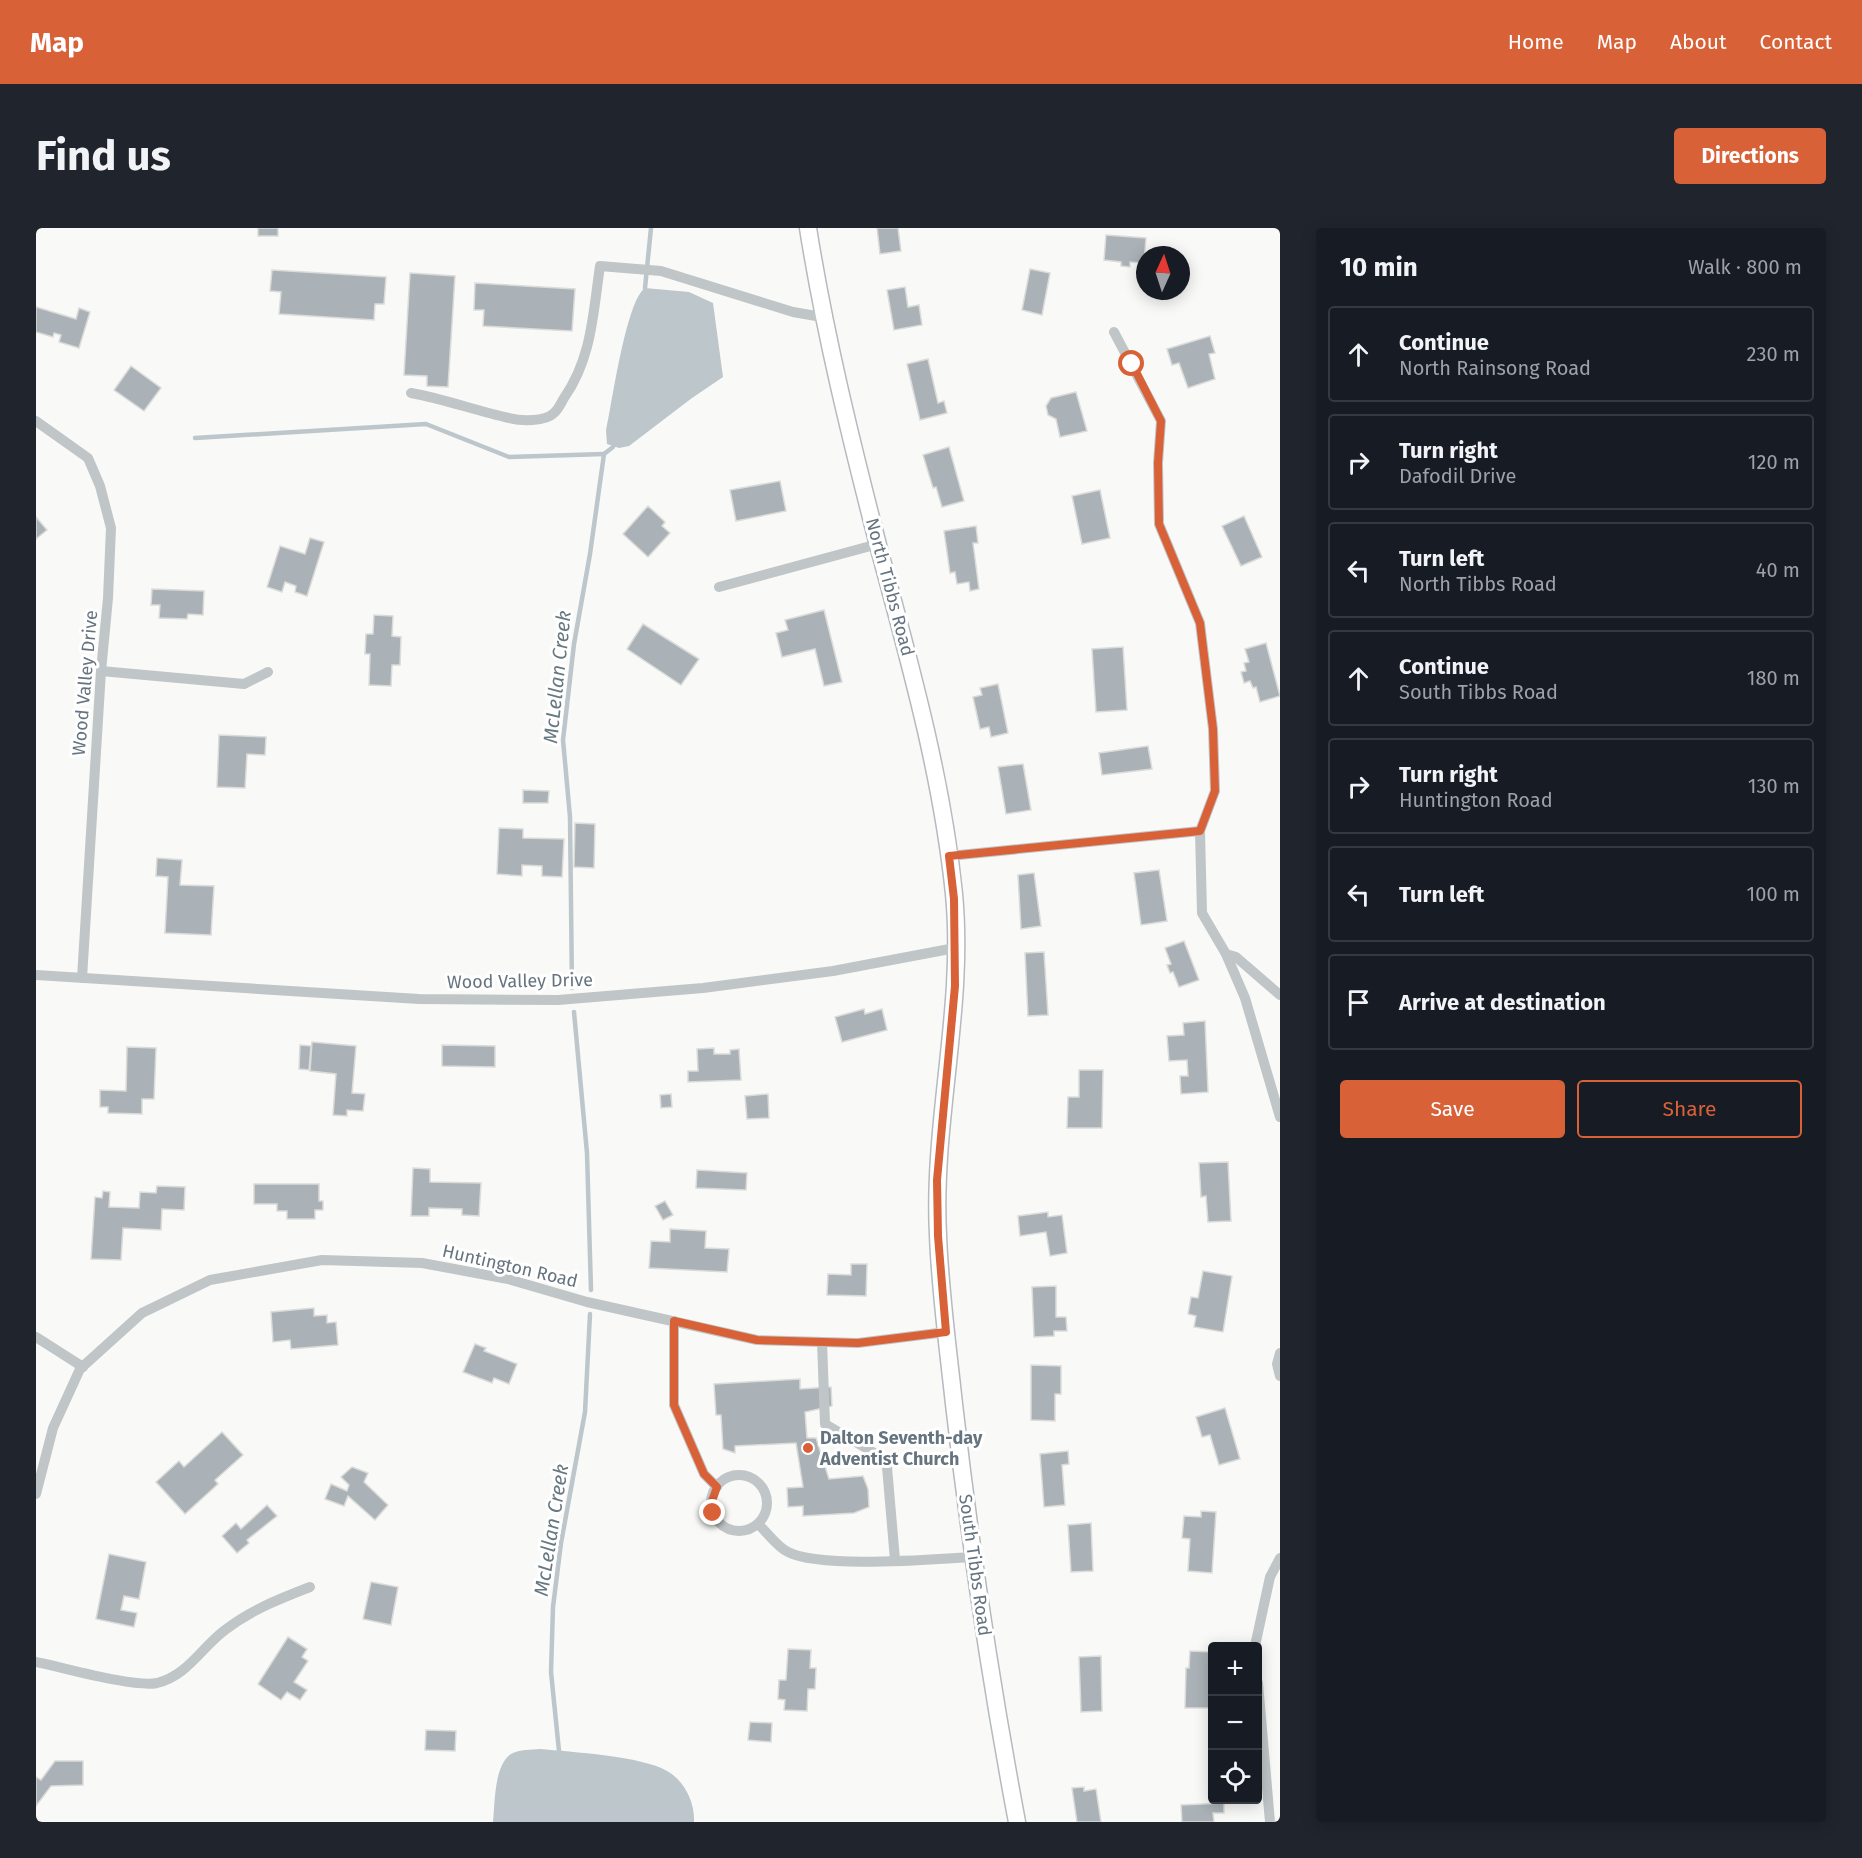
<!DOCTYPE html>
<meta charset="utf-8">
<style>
body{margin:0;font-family:"Fira Sans",sans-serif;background:#20242c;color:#f1f3f6}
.controls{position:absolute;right:18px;bottom:18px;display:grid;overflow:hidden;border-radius:6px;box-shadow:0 3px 15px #0003}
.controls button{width:54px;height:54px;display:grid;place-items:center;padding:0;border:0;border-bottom:2px solid #363941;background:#171b24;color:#f1f3f6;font:30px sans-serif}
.compass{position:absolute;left:1100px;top:18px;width:54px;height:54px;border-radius:50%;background:#171b24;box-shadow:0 3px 15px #0003;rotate:3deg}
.stop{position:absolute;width:18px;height:18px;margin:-14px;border:4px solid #d86138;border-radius:50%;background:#fff}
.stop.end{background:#d86138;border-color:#fff;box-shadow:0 2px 6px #0008}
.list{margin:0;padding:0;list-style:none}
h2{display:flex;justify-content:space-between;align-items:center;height:78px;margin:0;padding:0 24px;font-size:26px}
h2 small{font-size:20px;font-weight:400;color:#9ea1a6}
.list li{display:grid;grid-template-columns:39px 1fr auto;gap:18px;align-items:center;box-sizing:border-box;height:96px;margin:0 12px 12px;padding:0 12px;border:2px solid #363941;border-radius:6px}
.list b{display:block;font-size:22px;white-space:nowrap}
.list p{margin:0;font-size:20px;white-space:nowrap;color:#9ea1a6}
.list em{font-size:20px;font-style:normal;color:#9ea1a6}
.actions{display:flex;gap:12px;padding:18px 24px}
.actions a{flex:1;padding:14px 0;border:2px solid #d86138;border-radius:6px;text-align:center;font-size:21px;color:#d86138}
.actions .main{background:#d86138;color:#fff}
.icon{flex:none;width:33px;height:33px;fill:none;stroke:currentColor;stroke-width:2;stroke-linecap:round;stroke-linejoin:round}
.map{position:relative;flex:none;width:1244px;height:1594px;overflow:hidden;border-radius:6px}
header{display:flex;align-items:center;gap:36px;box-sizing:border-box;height:84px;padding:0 30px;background:#d86138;color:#fff}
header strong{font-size:28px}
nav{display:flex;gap:33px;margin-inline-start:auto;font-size:21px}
.intro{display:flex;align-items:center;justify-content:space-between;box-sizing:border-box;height:144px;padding:0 36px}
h1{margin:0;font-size:42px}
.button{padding:15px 27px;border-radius:6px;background:#d86138;color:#fff;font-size:21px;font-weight:700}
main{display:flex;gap:36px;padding:0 36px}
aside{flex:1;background:#171b24;border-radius:6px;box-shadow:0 3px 15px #0003}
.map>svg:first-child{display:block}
</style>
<header>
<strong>Map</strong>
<nav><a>Home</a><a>Map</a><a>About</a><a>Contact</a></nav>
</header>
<div class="intro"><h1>Find us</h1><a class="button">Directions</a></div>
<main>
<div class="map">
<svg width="1244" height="1594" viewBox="0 0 1244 1594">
<rect width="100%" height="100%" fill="#f9f9f7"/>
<g fill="#bdc6cb">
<path d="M609,60l44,4 24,11 10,74 -31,21 -63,48 -10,2 -12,-4 -1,-13c6,-27 20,-130 39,-143z"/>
<path d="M504,1521c31,3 102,7 127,22 18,10 28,32 27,51h-201c2,-19 1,-57 18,-68 9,-5 20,-4 29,-5z"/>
</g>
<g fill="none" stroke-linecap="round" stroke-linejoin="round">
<g stroke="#bdc6cb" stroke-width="4.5">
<path d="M609,60l6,-60"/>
<path d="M159,210l231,-14 83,33 95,-3"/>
<path d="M536,760l-2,-171 -7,-77 11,-96 16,-90 14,-100 9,-7"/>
<path d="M538,784l13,141 4,137"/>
<path d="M523,1523l-8,-79 2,-65 8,-64 24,-131 5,-98"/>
</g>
</g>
<g fill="#aab2b7" stroke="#dbdbd9" stroke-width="1.5">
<rect x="222" y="0" width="20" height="8"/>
<path d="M841,0h21l3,23 -21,3z"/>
<path d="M1070,7l40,3 -2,25 -14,-1v5l-9,-1v-4l-17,-2z"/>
<path d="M994,41l20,4 -8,42 -20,-5z"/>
<path d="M236,42l114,7 -2,27h-9l-1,16 -95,-6 2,-22 -11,-1z"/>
<path d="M374,45l45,3 -7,111 -21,-1v-10l-23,-1z"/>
<path d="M439,55l100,6 -3,42 -89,-5 1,-16h-10z"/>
<path d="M869,59l3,20 11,-2 3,20 -28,5 -7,-40z"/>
<path d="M0,79l40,12 3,-11 11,4 -11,36 -20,-6 2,-7 -7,-2 -1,4 -17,-5z"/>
<path d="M1174,108l5,17 -6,1 6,25 -27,9 -9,-25 -7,2 -5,-16z"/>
<path d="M892,131l10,44 6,-2 3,12 -27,7 -13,-56z"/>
<path d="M95,138l30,22 -17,23 -30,-21z"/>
<path d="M1040,164l11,39 -27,6 -4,-18 -8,-4 -2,-9 5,-8z"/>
<path d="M913,219l15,54 -22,6 -6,-20 -3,1 -10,-33z"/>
<path d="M744,253l6,30 -50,10 -6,-31z"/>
<path d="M1064,262l10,48 -28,6 -10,-48z"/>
<path d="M612,278l17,16 -3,4 8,7 -22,24 -25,-23z"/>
<path d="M1208,288l18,41 -21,9 -19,-40z"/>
<path d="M0,289l11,13 -11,9z"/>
<path d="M940,298l2,17h-5l6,46 -9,2 -1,-9 -12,2 -2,-12 -5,1 -6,-42z"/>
<path d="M274,310l14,4 -17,54 -12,-4 1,-6 -11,-4 -3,10 -15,-5 13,-41 25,8z"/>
<path d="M116,361l52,2 -1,24 -15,-1 -1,5 -28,-1 1,-13h-9z"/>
<path d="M788,382l18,72 -18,4 -9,-37 -33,8 -6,-24 12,-3 -3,-10z"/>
<path d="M338,387l19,1 -1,20 9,1 -1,28h-8l-1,21 -22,-1 1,-31h-5l1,-20h7z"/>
<path d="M607,396l56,35 -18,26 -54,-36z"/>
<path d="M1230,415l14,53 -20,6 -4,-15 -3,1 -3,-7 -6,2 -3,-11 5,-1 -2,-8 5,-1 -4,-13z"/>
<path d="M1087,419l4,63 -31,2 -4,-63z"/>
<path d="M962,456l10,49 -17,4 -2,-10 -9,2 -7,-32 9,-2 -2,-7z"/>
<path d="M183,507l47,2 -1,18 -18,-1 -2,34 -28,-1z"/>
<path d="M1112,518l4,23 -50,6 -3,-22z"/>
<path d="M987,536l8,46 -25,4 -8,-47z"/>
<path d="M487,562l26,1 -1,12h-25z"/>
<path d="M539,595l20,1 -1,44 -20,-1z"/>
<path d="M463,600l24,1v9l41,1 -2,38 -20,-1v-10l-20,-1v11l-25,-2z"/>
<path d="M121,630l25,2 -2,25 34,1 -3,49 -46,-2 3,-56 -12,-1z"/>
<path d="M1123,642l8,51 -26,4 -7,-52z"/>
<path d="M998,645l7,53 -20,3 -3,-54z"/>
<path d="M1148,713l15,39 -20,7 -6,-15 -3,1 -3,-8 4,-1 -6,-16z"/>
<path d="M1008,724l4,63 -20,1 -3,-63z"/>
<path d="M828,781l1,5 17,-5 5,21 -45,12 -7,-25z"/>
<path d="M1169,793l3,71 -27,2 -1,-18h8l-1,-16 -18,1 -2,-25 17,-1 -1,-12z"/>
<path d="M276,814l44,4 -4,47 13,1 -2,17 -16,-1v6l-14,-1 3,-41 -26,-3z"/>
<path d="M264,817l11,1 -2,24 -10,-1z"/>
<path d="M406,817l53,1v21l-53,-1z"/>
<path d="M91,819l29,1 -2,51h-12v15l-34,-1v-6h-8v-17l26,1z"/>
<path d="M678,820v6h16v-4l9,-1 2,31 -53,2v-11h10l-1,-22z"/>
<path d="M1043,842h24l-1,58h-35l1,-31h11z"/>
<path d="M635,866l1,13 -11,1 -1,-13z"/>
<path d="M732,866l1,24 -22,1 -2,-23z"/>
<path d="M1192,934l3,59 -23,1 -2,-26 -5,1 -2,-34z"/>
<path d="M377,940l17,1v13l51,1 -2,33 -17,-1v-6l-33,-1v8h-18z"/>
<path d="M661,942l50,3 -1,17 -50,-2z"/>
<path d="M218,956h65v17h4v9h-8v9h-28v-8h-10v-7h-23z"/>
<path d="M121,958l28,1 -1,23 -22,-1 -1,21 -38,-2 -2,32 -30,-1 4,-62 7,1 1,-7 7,1 -1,15 30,1 1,-16 16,1z"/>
<path d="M629,973l8,14 -10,5 -8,-14z"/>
<path d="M1012,984v5l14,-2 5,38 -17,3 -4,-24 -26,4 -2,-20z"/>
<path d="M634,1001l36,2 -1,17 24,1 -2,23 -78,-4 2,-27 19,1z"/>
<path d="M815,1036h16l-1,32 -39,-1 1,-21 23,1z"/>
<path d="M1167,1043l29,5 -9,56 -29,-5 2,-11 -8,-2 3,-17 7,1z"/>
<path d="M1020,1058v31h10l1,14h-13v5l-20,1 -2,-50z"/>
<path d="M278,1080v8l13,-1v8l9,-1 2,23 -47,4 -1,-9 -17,2 -2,-30z"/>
<path d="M439,1116l11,4 -2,3 33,13 -8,20 -15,-6 -2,5 -29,-11z"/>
<path d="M995,1137l30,1v28h-6v27l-24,-1z"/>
<path d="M764,1151v10l31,-2 1,19 -27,6 2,26h9l13,41 34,-3 5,13 1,18 -15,6 -51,3v-10l-15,1 -1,-19 16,-1 -7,-44 -61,3v7l-12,-4 -2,-34h-5l-2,-31z"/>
<path d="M1189,1180l15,51 -21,6 -9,-30 -8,2 -6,-20z"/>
<path d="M186,1204l21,23 -28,25 3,4 -33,30 -29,-32 23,-21 5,6z"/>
<path d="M1032,1223l1,13 -7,1 3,40 -21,2 -4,-53z"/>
<path d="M316,1239l16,6 -4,9 24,23 -13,15 -27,-24 -4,10 -19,-7 6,-15 16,7 2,-6 -8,-8z"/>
<path d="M231,1277l10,11 -30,24 2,3 -12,10 -15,-17 14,-13 5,6z"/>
<path d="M1165,1283l15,1 -4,61 -24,-2 2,-32 -8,-1 2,-22 17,1z"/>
<path d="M1055,1295l2,48 -22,1 -3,-47z"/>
<path d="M73,1326l37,8 -7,37 -15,-3 -3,14 16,3 -3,14 -38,-8z"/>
<path d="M335,1354l27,5 -7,38 -28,-6z"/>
<path d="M252,1409l19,12 -5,8 6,4 -14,21 13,8 -7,10 -13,-8 -6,8 -23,-16z"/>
<path d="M752,1421l23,1 -1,18h6l-1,21h-7l-1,22 -23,-1 1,-10 -7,-1 1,-19h7z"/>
<path d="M1154,1423l22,1v56h-27l1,-40h3z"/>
<path d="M1065,1428l1,55 -21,1 -2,-55z"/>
<path d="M714,1494l22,1 -1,19 -23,-2z"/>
<path d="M390,1502l30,1 -1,20 -30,-1z"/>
<path d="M19,1533h28v24l-32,1 -15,20v-29l5,3z"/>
<path d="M1048,1559v4l12,-2 5,33h-24l-5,-34z"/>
<path d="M1188,1575v10h-11l1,9h-32l-1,-17z"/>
</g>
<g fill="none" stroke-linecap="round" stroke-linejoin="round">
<defs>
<path id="secondary" d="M772,0c17,107 43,212 70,317 31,115 64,231 76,349 11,114 -22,227 -16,341 2,56 10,113 16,169 16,140 37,280 63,418"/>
</defs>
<use href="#secondary" stroke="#b5babf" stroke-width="19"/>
<g stroke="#c0c5c8" stroke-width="10">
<path d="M1078,104l47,89 -3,42 1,61 41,99 13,106 2,62 -15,40 2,82 24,41 19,44 35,119"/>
<path d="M375,165c34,6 65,18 98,25 12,3 36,4 45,-5 4,-3 7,-10 10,-15 28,-40 29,-85 36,-132l61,5 132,41 29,5"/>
<path d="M0,193l52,37 12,28 11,42 -3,70 -7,73 -19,307"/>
<path d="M683,359l159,-43"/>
<path d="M65,443l143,13 24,-12"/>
<path d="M913,628l251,-25"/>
<path d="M1190,726l10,3 44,38"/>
<path d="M0,747l383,24 139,1 145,-12 130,-17 122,-23"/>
<path d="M638,1093v84l30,69 13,13"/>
<path d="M0,1109l47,30"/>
<path d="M786,1114l3,82 51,30 11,13 8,93"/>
<path d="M1244,1125l-3,11 3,12"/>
<circle cx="703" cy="1275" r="28"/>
<path d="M0,1266l17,-66 27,-59 62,-56 68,-33 112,-20 100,3 86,16 79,23 170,38 101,3 88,-11"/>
<path d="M722,1296c9,8 19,23 30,28 34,17 145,7 186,5"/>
<path d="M1219,1418l15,-69 10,-19"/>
<path d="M0,1434c26,5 99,26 121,21 31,-8 44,-35 68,-53 26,-20 54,-31 85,-43"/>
<path d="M1222,1455l12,139"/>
</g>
<use href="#secondary" stroke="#fff" stroke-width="16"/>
</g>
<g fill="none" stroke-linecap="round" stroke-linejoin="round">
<path stroke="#d86138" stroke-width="8" d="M677,1285l-2,-9 6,-17 -13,-13 -30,-69v-84l83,19 101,3 88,-11 -8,-96 -1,-56 18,-194 -1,-87 -5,-43 251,-25 15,-40 -2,-62 -13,-106 -41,-99 -1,-61 3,-42 -29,-57"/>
</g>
<circle fill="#d86138" stroke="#fff" stroke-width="2" cx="772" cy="1220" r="6"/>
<g text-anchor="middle" stroke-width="6" stroke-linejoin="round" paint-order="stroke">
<g font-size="18" fill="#667480" stroke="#fff">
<text transform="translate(854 359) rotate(75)" y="6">North Tibbs Road</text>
<text transform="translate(49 455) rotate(-85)" y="6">Wood Valley Drive</text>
<text transform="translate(484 753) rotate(-1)" y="6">Wood Valley Drive</text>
<text transform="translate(474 1038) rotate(13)" y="6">Huntington Road</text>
<text transform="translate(939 1337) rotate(82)" y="6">South Tibbs Road</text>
</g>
<g font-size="18" font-weight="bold" fill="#667480" stroke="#fff" text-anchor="start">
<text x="784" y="1216">Dalton Seventh-day<tspan x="784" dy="21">Adventist Church</tspan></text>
</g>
<g font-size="20" font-style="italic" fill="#667981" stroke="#fff">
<text transform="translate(521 449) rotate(-84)" y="7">McLellan Creek</text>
<text transform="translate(515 1302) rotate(-81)" y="7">McLellan Creek</text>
</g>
</g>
</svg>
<div class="controls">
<button>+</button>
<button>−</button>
<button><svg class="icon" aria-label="locate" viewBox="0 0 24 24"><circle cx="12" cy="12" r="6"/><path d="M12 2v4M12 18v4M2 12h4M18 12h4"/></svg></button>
</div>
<svg class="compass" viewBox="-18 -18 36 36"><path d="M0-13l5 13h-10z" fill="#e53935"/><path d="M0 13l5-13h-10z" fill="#9ea1a6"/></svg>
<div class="stop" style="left:1096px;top:136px"></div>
<div class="stop end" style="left:677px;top:1285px"></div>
</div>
<aside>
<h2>10 min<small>Walk · 800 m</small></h2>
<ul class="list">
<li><svg class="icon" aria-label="ahead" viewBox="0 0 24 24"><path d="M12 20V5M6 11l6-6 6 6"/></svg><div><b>Continue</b><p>North Rainsong Road</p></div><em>230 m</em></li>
<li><svg class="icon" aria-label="right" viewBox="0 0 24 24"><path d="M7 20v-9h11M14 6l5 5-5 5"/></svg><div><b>Turn right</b><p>Dafodil Drive</p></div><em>120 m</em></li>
<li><svg class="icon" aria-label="left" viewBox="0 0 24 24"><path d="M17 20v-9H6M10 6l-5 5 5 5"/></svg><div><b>Turn left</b><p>North Tibbs Road</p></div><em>40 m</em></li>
<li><svg class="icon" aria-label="ahead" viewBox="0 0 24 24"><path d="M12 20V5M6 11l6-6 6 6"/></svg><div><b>Continue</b><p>South Tibbs Road</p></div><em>180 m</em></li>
<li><svg class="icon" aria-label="right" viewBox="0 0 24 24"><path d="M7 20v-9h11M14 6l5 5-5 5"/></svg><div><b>Turn right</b><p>Huntington Road</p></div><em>130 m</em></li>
<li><svg class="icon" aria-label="left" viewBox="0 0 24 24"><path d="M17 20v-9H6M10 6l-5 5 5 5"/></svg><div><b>Turn left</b></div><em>100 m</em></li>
<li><svg class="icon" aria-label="arrive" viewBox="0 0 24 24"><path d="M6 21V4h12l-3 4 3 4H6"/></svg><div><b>Arrive at destination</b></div></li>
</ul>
<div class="actions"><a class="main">Save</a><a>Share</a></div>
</aside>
</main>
